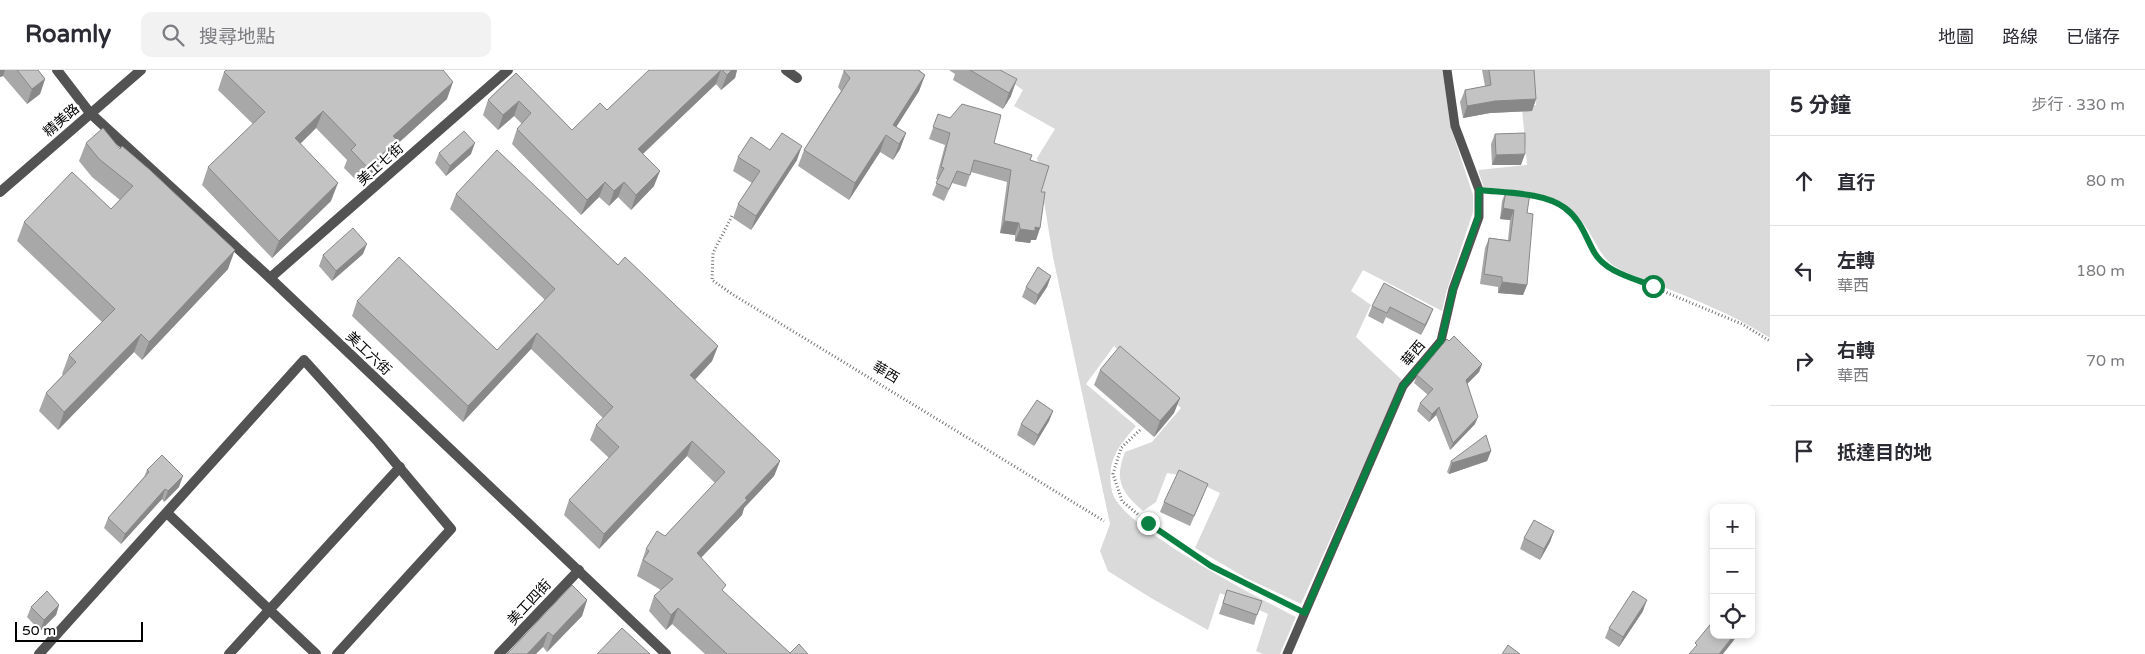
<!DOCTYPE html>
<html lang="zh-TW">
<meta charset="utf-8">
<style>
body{margin:0;font-family:"Varela Round","Noto Sans TC",sans-serif;background:#f2f2f3;color:#2b2b33}
.controls{position:absolute;right:15px;bottom:15px;display:grid;overflow:hidden;border-radius:10px;box-shadow:0 2px 8px #0003}
.controls button{width:45px;height:45px;display:grid;place-items:center;padding:0;border:0;border-bottom:1px solid #e1e1e2;background:#fff;color:#2b2b33;font:25px sans-serif}
.scale{position:absolute;left:15px;bottom:12px;width:128px;box-sizing:border-box;padding-left:5px;border:2px solid #000;border-top:0;font-size:14px;line-height:18px;white-space:nowrap;color:#000;-webkit-text-stroke:4px #fff;paint-order:stroke}
.stop{position:absolute;width:15px;height:15px;margin:-11px;border:4px solid #0b8043;border-radius:50%;background:#fff}
.stop.end{background:#0b8043;border-color:#fff;box-shadow:0 1px 5px #0008}
.list{margin:0;padding:0;list-style:none}
h2{display:flex;justify-content:space-between;align-items:center;height:65px;margin:0;padding:0 20px;font-size:21px}
h2 small{font-size:16px;font-weight:400;color:#7c7c81}
.list li{display:grid;grid-template-columns:32px 1fr auto;gap:15px;align-items:center;box-sizing:border-box;height:90px;padding:0 20px;border-top:1px solid #e1e1e2}
.list b{display:block;font-size:19px;white-space:nowrap}
.list p{margin:0;font-size:16px;white-space:nowrap;color:#7c7c81}
.list em{font-size:16px;font-style:normal;color:#7c7c81}
.icon{flex:none;width:28px;height:28px;fill:none;stroke:currentColor;stroke-width:2;stroke-linecap:round;stroke-linejoin:round}
.map{position:relative;flex:none;width:1770px;height:584px;overflow:hidden}
header{display:flex;align-items:center;gap:30px;box-sizing:border-box;height:70px;padding:0 25px;background:#fff;border-bottom:1px solid #e1e1e2}
header strong{font-size:24px}
nav{display:flex;gap:28px;margin-inline-start:auto;font-size:18px}
.search{width:350px;height:45px;background:#f2f2f3;display:flex;align-items:center;gap:12px;box-sizing:border-box;padding:0 18px;border-radius:10px;color:#7c7c81;font-size:19px}
main{display:flex}
aside{flex:1;background:#fff}
.map>svg:first-child{display:block}
</style>
<header>
<strong>Roamly</strong>
<div class="search"><svg class="icon" aria-label="search" viewBox="0 0 24 24"><circle cx="10" cy="10" r="6"/><path d="M15 15l6 6"/></svg>搜尋地點</div>
<nav><a>地圖</a><a>路線</a><a>已儲存</a></nav>
</header>
<main>
<div class="map">
<svg width="1770" height="584" viewBox="0 0 1770 584">
<rect width="100%" height="100%" fill="#fff"/>
<g fill="#dadada">
<path d="M994,0h448l10,61 21,64v17l-27,81 -4,18 -79,-41 -12,21 20,14 -15,32 46,43 -101,224 -55,-26 -51,-30 25,-55 -36,-17 -17,-3 -11,29 -13,9c-22,-19 -29,-31 -18,-59l27,-10 29,-34 -67,-62 -28,38 50,42c-18,21 -30,35 -24,65 6,35 149,108 184,126l-16,37h-17l-7,-3 12,-37 -48,-21 -12,37 -57,-32 -43,-27 -8,-20 10,-27 -57,-267 -16,-99 18,-29 -41,-23 9,-16z"/>
<path d="M1533,0h237v268c-36,-23 -74,-38 -114,-54 -13,-6 -30,-10 -42,-18 -13,-9 -18,-23 -26,-36 -26,-41 -62,-39 -104,-42l-6,-18 49,-5 -5,-57 14,-3z"/>
</g>
<g fill="none" stroke-linecap="round" stroke-linejoin="round">
<g stroke="#757575" stroke-width="3" stroke-dasharray="1 2.5" stroke-linecap="butt">
<path d="M1490,121l18,2"/>
<path d="M1527,124l7,1 30,13 20,21 11,25 17,16 130,54 28,17"/>
<path d="M732,146l-19,37 -1,27 20,14 372,227"/>
<path d="M1140,360l-19,18 -8,26 9,27 26,22 63,43 85,42"/>
</g>
<path stroke="#535353" stroke-width="9" d="M1287,584l116,-268 38,-45 12,-52 26,-72v-27l-24,-64 -8,-56"/>
<g stroke="#535353" stroke-width="10">
<path d="M57,0l33,43 180,165 396,376"/>
<path d="M786,0l11,8"/>
<path d="M0,122l141,-122"/>
<path d="M270,208l238,-208"/>
<path d="M167,443l149,141"/>
<path d="M39,584l265,-294 74,82 73,87 -114,125"/>
<path d="M229,584l171,-187"/>
<path d="M499,584l80,-84"/>
</g>
</g>
<g fill="#a8a8a8">
<path d="M0,0h38l7,9 -5,15 -13,10 -24,-28 -3,1z"/>
<path d="M649,0h88l-2,8 -14,12 -5,-6 -73,70 11,32 -23,24 -13,-13 -9,9 -10,-9 -18,18 -69,-71 5,-15 5,-5 -8,-8 -16,14 -15,-15 5,-15 28,-27 56,57 35,-20z"/>
<path d="M844,0h75l6,5 -6,16 -23,36 10,6 -6,16 -7,11 -13,-8 -31,48 -51,-34 6,-16 37,-59 -3,-4z"/>
<path d="M949,0h52l10,26 -8,13 -50,-29 2,-6z"/>
<path d="M1482,0h52l2,29 -4,12 -42,2 -27,5 -3,-16 5,-12 20,-4z"/>
<path d="M224,2l223,27 -53,48 -4,11 -28,28 -18,-18 3,-8 -31,-32 -16,16 31,57 -59,57 -70,-73 6,-18 45,-43 -35,-34z"/>
<path d="M938,44l56,29 36,17 11,32 -1,36 -4,12h-5l-1,3 -15,-2v-6l-15,-2 7,-51 -36,-10 -5,15 -14,-4 -8,18 -12,-6 6,-15 -2,-1 9,-34 -16,-6z"/>
<path d="M1495,64l26,31h-29l-1,-21z"/>
<path d="M86,73l34,6 108,120 -86,91 -8,-8 -76,78 -19,-19 7,-18 17,-18 -1,-1 7,-19 33,-33 -85,-81 7,-19 87,-13 9,-9 -28,-23 -13,-16z"/>
<path d="M770,80l27,10 -46,70 -18,-12 5,-14 14,-21 -19,-12 5,-14z"/>
<path d="M439,83l32,1 -25,22 -11,-13z"/>
<path d="M1506,121l21,22v72l-4,10 -25,-2v-6l-18,-3 5,-36 4,-10 19,2 2,-20 -10,-1 2,-18z"/>
<path d="M456,124l162,71 100,81 -6,15 -17,19 85,81 -6,15 -30,32 -2,7 -41,43 23,34 66,61 18,1h-103l-33,-30 -6,6 -17,-19 5,-15 7,-6 -24,-14 9,-27 19,-13 50,-53 -28,-27 -88,93 -35,-34 5,-15 40,-42 -19,-18 6,-15 7,-7 -72,-69 -68,73 -111,-106 5,-15 140,49 48,-50 -95,-91z"/>
<path d="M363,184l-31,27 -13,-15 4,-11z"/>
<path d="M1051,206l-4,11 -12,18 -13,-8 4,-10z"/>
<path d="M1372,236l61,3 -4,10 -8,16 -35,-18 -3,7 -15,-8z"/>
<path d="M1482,294l-3,8 -12,12 8,40 -25,26 -14,-35 -7,7 -12,-11 3,-8 8,-8 -14,-12 3,-8z"/>
<path d="M1100,300l80,28 -6,15 -20,24 -60,-52z"/>
<path d="M1053,341l-4,10 -15,25 -17,-11 4,-11z"/>
<path d="M1491,381l-4,10 -38,13 -2,-2 4,-11z"/>
<path d="M147,400l32,17 -15,15 -2,-3 -41,45 -17,-16 4,-10 36,-41z"/>
<path d="M1204,424l-14,32 -30,-14 4,-10z"/>
<path d="M1554,461l-4,11 -10,18 -20,-11 4,-11z"/>
<path d="M1227,520l30,25 -3,10 -35,-11z"/>
<path d="M587,530l-5,16 -35,36 -4,-5 -36,7z"/>
<path d="M59,535l-3,10 -16,16 -13,-14 4,-10z"/>
<path d="M1643,541l-24,36 -14,-9 4,-10z"/>
</g>
<g fill="#888">
<path d="M0,0h5l-2,6 -3,1z"/>
<path d="M721,0l-5,14 -84,80 6,-15z"/>
<path d="M732,0h5l-2,8 -14,12 6,-15z"/>
<path d="M925,5l-6,16 -29,46 3,-12z"/>
<path d="M45,9l-5,15 -13,10 5,-15z"/>
<path d="M1017,9l-6,17 -8,13 6,-16z"/>
<path d="M453,12l-6,17 -53,48 -4,11 -28,28 6,-18 25,-32z"/>
<path d="M1536,29l-4,12 -42,2 -27,5 4,-12 28,-5z"/>
<path d="M519,31l-5,15 -16,14 5,-15z"/>
<path d="M323,41l-7,17 -28,28 7,-18z"/>
<path d="M906,63l-6,16 -7,11 6,-16z"/>
<path d="M886,65l-6,17 -31,48 6,-17z"/>
<path d="M475,73l-4,11 -25,22 4,-10z"/>
<path d="M802,76l-5,14 -46,70 5,-14z"/>
<path d="M1525,84l-4,11h-29l4,-10z"/>
<path d="M660,101l-6,15 -23,24 5,-15z"/>
<path d="M605,112l-6,15 -18,18 6,-15z"/>
<path d="M624,112l-6,15 -9,9 5,-15z"/>
<path d="M338,113l-7,18 -59,57 7,-17z"/>
<path d="M1503,138l11,2 -4,10 -10,-1z"/>
<path d="M1004,151l15,2 -4,12 -15,-2z"/>
<path d="M1035,157l5,1 -4,12h-5l-1,3 -15,-2 5,-12z"/>
<path d="M367,174l-4,10 -31,27 4,-10z"/>
<path d="M235,180l-7,19 -86,91 7,-18z"/>
<path d="M1051,206l-4,11 -12,18 3,-10z"/>
<path d="M1502,212l25,3 -4,10 -25,-2z"/>
<path d="M1433,239l-4,10 -8,16 4,-10z"/>
<path d="M537,263l-6,16 -68,73 5,-16z"/>
<path d="M141,264l-7,18 -76,78 6,-18z"/>
<path d="M718,276l-6,15 -27,29 5,-15z"/>
<path d="M1482,294l-3,8 -16,16 3,-8z"/>
<path d="M1180,328l-6,15 -20,24 6,-16z"/>
<path d="M1439,337l-3,8 -7,7 3,-8z"/>
<path d="M1053,341l-4,10 -15,25 4,-11z"/>
<path d="M1478,347l-3,7 -25,26 3,-7z"/>
<path d="M692,371l-5,15 -88,93 5,-15z"/>
<path d="M1491,381l-4,10 -38,13 3,-11z"/>
<path d="M780,391l-6,15 -30,32 -2,7 -51,53 6,-15 48,-55z"/>
<path d="M183,406l-4,11 -15,15 4,-11z"/>
<path d="M165,419l-3,10 -41,45 4,-10z"/>
<path d="M1554,461l-4,11 -10,18 4,-11z"/>
<path d="M587,530l-5,16 -35,36 6,-16z"/>
<path d="M1647,530l-4,11 -24,36 4,-10z"/>
<path d="M59,535l-3,10 -16,16 4,-11z"/>
<path d="M678,538l-6,16 -6,6 5,-15z"/>
<path d="M548,562l-5,15 -7,7h-9z"/>
<path d="M1734,565h4l-15,19h-4z"/>
</g>
<g fill="#c3c3c3" stroke="#888">
<path d="M17,0h21l7,9 -13,10z"/>
<path d="M226,0h217l10,12 -60,54 4,4 -29,28 -17,-18 5,-5 -33,-34 -28,27 43,45 -59,58 -71,-74 57,-55 -41,-40z"/>
<path d="M649,0h72l-83,79 22,22 -24,24 -12,-13 -10,9 -9,-9 -18,18 -70,-71 14,-16 -12,-12 -16,14 -15,-15 28,-27 56,57 28,-27 7,7z"/>
<path d="M722,0h10l-5,5z"/>
<path d="M844,0h74l7,5 -32,50 13,8 -7,11 -13,-9 -31,48 -51,-33 46,-72 -6,-7z"/>
<path d="M970,0h30l17,9 -8,14z"/>
<path d="M1489,0h45l2,29 -41,2 -28,5 -2,-16 26,-5z"/>
<path d="M962,34l39,11 -7,28 38,12 -2,5 19,6 -8,26h4l-5,36 -5,-1v4l-15,-2 -1,-6 -15,-2 7,-51 -37,-10 -4,15 -13,-4 -8,18 -13,-6 8,-15 -3,-1 9,-34 -17,-6 5,-13 12,4z"/>
<path d="M103,58l17,21 2,-3 28,24 85,80 -86,92 -8,-8 -77,78 -18,-19 30,-31 -7,-7 46,-46 -91,-87 48,-50 39,37 22,-23 -34,-27 -13,-16z"/>
<path d="M464,61l11,12 -25,23 -11,-13z"/>
<path d="M782,63l20,13 -46,70 -18,-12 22,-33 -22,-14 13,-20 19,13z"/>
<path d="M1525,63v21l-29,1 -1,-21z"/>
<path d="M497,80l121,115 7,-8 93,89 -28,29 90,86 -35,37 2,2 -50,53 29,32 -4,5 68,63 9,-9 9,10h-81l-49,-46 -7,7 -17,-19 19,-17 -30,-19 6,-9 -3,-2 11,-18 8,5 60,-64 -33,-31 -88,93 -35,-34 50,-53 -23,-22 17,-18 -76,-74 -69,73 -111,-105 42,-44 98,93 58,-61 -99,-95z"/>
<path d="M1506,121l24,2 -3,20 6,1 -6,71 -25,-3v-5l-18,-3 5,-36 21,3 4,-31 -11,-2z"/>
<path d="M353,158l14,16 -31,27 -13,-16z"/>
<path d="M1038,197l13,9 -13,19 -12,-8z"/>
<path d="M1384,213l49,26 -8,16 -35,-18 -3,6 -15,-7z"/>
<path d="M1454,266l28,28 -16,16 12,37 -25,26 -14,-36 -7,7 -12,-11 13,-14 -16,-14 30,-36 2,2z"/>
<path d="M1120,276l60,52 -20,23 -60,-51z"/>
<path d="M1037,330l16,11 -15,24 -17,-11z"/>
<path d="M1486,365l5,16 -39,12 -1,-2z"/>
<path d="M162,385l21,21 -15,15 -3,-2 -40,45 -17,-16 41,-46 -2,-2z"/>
<path d="M1179,400l29,14 -14,32 -30,-14z"/>
<path d="M1534,450l20,11 -10,18 -20,-11z"/>
<path d="M572,515l15,15 -34,36 -5,-4 -21,22h-20z"/>
<path d="M1227,520l35,11 -5,14 -34,-12z"/>
<path d="M47,521l12,14 -15,15 -13,-13z"/>
<path d="M1633,521l14,9 -24,37 -14,-9z"/>
<path d="M1714,550v15h20l-15,19h-30l8,-9 -2,-2z"/>
<path d="M622,558l28,26h-53z"/>
<path d="M1508,575l12,9h-18z"/>
</g>
<g fill="none" stroke-linecap="round" stroke-linejoin="round">
<path stroke="#0b8043" stroke-width="6" d="M1148,453l63,43 94,47 98,-227 38,-45 12,-51 25,-73 1,-27c26,3 65,2 86,18 16,12 20,28 29,44 11,20 39,26 59,34"/>
</g>
<g text-anchor="middle" stroke-width="5" stroke-linejoin="round" paint-order="stroke">
<g font-size="14" fill="#000" stroke="#fff">
<text transform="translate(61 50) rotate(-41)" y="5">精美路</text>
<text transform="translate(380 94) rotate(-41)" y="5">美工七街</text>
<text transform="translate(369 283) rotate(43)" y="5">美工六街</text>
<text transform="translate(1413 283) rotate(-50)" y="5">華西</text>
<text transform="translate(886 302) rotate(31)" y="5">華西</text>
<text transform="translate(529 532) rotate(-47)" y="5">美工四街</text>
</g>
</g>
</svg>
<div class="controls">
<button>+</button>
<button>−</button>
<button><svg class="icon" aria-label="locate" viewBox="0 0 24 24"><circle cx="12" cy="12" r="6"/><path d="M12 2v4M12 18v4M2 12h4M18 12h4"/></svg></button>
</div>
<div class="scale">50 m</div>
<div class="stop" style="left:1653px;top:216px"></div>
<div class="stop end" style="left:1148px;top:453px"></div>
</div>
<aside>
<h2>5 分鐘<small>步行 · 330 m</small></h2>
<ul class="list">
<li><svg class="icon" aria-label="ahead" viewBox="0 0 24 24"><path d="M12 20V5M6 11l6-6 6 6"/></svg><div><b>直行</b></div><em>80 m</em></li>
<li><svg class="icon" aria-label="left" viewBox="0 0 24 24"><path d="M17 20v-9H6M10 6l-5 5 5 5"/></svg><div><b>左轉</b><p>華西</p></div><em>180 m</em></li>
<li><svg class="icon" aria-label="right" viewBox="0 0 24 24"><path d="M7 20v-9h11M14 6l5 5-5 5"/></svg><div><b>右轉</b><p>華西</p></div><em>70 m</em></li>
<li><svg class="icon" aria-label="arrive" viewBox="0 0 24 24"><path d="M6 21V4h12l-3 4 3 4H6"/></svg><div><b>抵達目的地</b></div></li>
</ul>
</aside>
</main>
